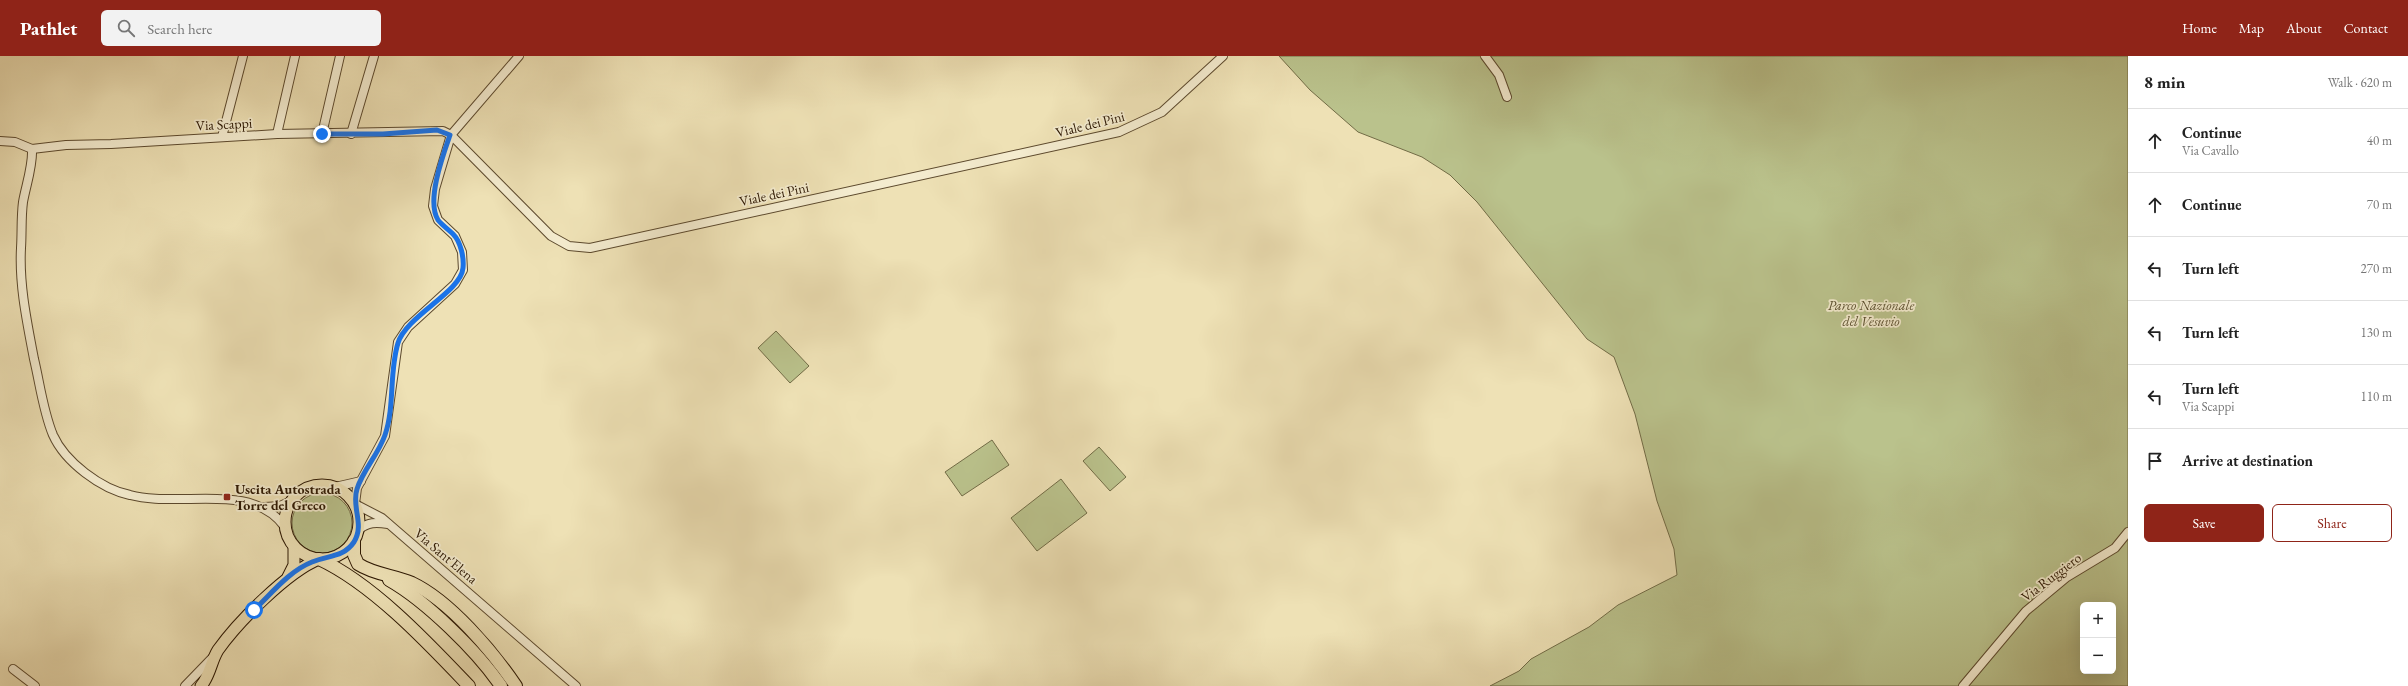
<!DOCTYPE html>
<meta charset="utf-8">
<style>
body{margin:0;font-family:"EB Garamond",serif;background:#f2f2f2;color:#222}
.controls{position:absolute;right:12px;bottom:12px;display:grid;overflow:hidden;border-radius:6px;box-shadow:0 4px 16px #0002}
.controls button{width:36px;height:36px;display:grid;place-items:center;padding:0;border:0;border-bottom:1px solid #e0e0e0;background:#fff;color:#222;font:20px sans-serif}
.stop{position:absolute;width:12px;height:12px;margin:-9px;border:3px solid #1a73e8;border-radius:50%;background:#fff}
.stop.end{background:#1a73e8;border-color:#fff;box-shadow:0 1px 4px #0008}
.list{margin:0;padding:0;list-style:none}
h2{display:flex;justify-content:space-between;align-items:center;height:52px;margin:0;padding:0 16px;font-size:17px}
h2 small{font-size:13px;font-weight:400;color:#767676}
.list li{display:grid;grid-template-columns:26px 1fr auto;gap:12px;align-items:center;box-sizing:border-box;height:64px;padding:0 16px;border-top:1px solid #e0e0e0}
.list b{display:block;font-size:15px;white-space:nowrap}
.list p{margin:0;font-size:13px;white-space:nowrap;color:#767676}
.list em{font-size:13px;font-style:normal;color:#767676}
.actions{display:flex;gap:8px;padding:12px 16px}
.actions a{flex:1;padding:9px 0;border:1px solid #8f2418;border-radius:6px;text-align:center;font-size:14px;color:#8f2418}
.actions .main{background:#8f2418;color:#fff}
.icon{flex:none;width:22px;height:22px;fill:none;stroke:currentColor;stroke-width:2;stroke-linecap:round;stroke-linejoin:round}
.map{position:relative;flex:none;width:2128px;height:630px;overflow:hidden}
header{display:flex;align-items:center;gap:24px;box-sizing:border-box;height:56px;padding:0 20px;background:#8f2418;color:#fff}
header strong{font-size:19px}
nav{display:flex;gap:22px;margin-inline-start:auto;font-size:14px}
.search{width:280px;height:36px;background:#f2f2f2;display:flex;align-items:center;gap:10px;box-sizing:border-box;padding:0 14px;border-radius:6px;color:#767676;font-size:15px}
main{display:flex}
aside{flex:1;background:#fff}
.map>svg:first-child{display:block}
</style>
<header>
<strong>Pathlet</strong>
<div class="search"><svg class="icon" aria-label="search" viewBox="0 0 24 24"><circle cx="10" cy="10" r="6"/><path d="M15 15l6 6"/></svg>Search here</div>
<nav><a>Home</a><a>Map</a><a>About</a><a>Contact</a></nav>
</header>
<main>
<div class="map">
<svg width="2128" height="630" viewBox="0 0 2128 630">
<rect width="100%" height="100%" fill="#eee1b5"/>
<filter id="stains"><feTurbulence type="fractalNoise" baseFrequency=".005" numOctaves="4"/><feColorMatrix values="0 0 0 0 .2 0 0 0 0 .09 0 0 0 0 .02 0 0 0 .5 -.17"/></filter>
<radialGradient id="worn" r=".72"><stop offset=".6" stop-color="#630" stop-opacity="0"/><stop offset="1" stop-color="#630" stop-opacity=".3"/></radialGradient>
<g fill="#bac28c" stroke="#726c46" fill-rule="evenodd">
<path d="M1279,0h849v630h-638l29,-15 12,-12 58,-32 29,-22 59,-30 -3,-26 -17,-48 -22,-87 -21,-57 -27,-18 -110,-137 -27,-27 -28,-18 -64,-25 -48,-42zM2083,549h30v66h-30z"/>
<path d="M776,275l33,35 -19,17 -32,-35z"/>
<path d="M992,384l17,25 -47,31 -17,-24z"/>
<path d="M1099,391l27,30 -16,14 -27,-30z"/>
<path d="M1061,423l26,34 -50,38 -26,-33z"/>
<circle cx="322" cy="467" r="30"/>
</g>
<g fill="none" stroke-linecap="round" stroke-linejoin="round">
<defs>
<g id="minor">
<path d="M519,0l-68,79 -16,54 -2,17 5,14 17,16 7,16 1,18 -8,14 -47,43 -10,15 -13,94 -28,52 -2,16 27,14 194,168"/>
<path d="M1485,0l14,19 8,22"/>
<path d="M277,78l18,-78"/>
<path d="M322,78l18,-78"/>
<path d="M351,78l23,-78"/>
<path d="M222,81l21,-81"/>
<path d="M0,85l15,1 17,7 34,-4 45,-1 166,-10 166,-3 8,4 100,101 18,10 21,2 529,-116 43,-20 61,-56"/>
<path d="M32,93c1,17 -6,36 -9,53 -2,15 -1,31 -2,46 -2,37 6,74 13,111 6,25 9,52 19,76 12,27 48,54 77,60 19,5 40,4 60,4 34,-1 73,-2 94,27"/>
<path d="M335,431l26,-6"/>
<path d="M265,451l15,-1 11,-5"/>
<path d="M358,474c10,-8 18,-8 30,-6"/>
<path d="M13,613l22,17"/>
<path d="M185,630l30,-31"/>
<path d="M1963,630l63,-75 41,-34 48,-29 13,-16"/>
</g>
<g id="major">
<circle cx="322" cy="466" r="37"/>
<path d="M288,521l6,-12v-18"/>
<path d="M201,630c9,-10 10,-25 17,-36 20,-28 69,-78 101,-91"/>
</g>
<g id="highway">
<path d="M354,485v14l4,9c17,11 36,11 54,19 38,18 81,69 104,103"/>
<path d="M319,503c54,25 109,84 150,127"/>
<path d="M389,524c37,21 88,71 112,106"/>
</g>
</defs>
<use href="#minor" stroke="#5c492d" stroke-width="10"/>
<use href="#major" stroke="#2b1600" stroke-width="13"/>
<use href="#highway" stroke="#2b1600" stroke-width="14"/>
<use href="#minor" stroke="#f4eccf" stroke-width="8"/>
<use href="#major" stroke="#eee1b5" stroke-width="11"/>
<use href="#highway" stroke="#eee1b5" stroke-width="12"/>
</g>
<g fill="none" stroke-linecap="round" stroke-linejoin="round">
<path stroke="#1a73e8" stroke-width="5" d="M254,554c17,-16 35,-39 58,-48 16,-7 31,-4 42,-20 11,-18 -3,-35 3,-53 6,-19 21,-34 28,-54 10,-29 4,-63 13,-92 8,-27 63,-51 65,-75 1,-10 -2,-26 -10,-34 -4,-4 -11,-9 -15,-14 -12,-19 5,-65 12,-85l-13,-5 -54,4h-61"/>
</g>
<rect fill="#8f2418" stroke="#f4eccf" stroke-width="1.5" x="223" y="437" width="8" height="8" rx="2"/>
<g text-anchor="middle" stroke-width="3.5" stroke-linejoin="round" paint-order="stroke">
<g font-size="14" fill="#2b1600" stroke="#f4eccf">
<text transform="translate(224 68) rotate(-3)" y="5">Via Scappi</text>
<text transform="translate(1090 68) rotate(-14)" y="5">Viale dei Pini</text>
<text transform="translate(774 138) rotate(-12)" y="5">Viale dei Pini</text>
<text transform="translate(446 500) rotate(40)" y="5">Via Sant'Elena</text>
<text transform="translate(2051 521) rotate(-37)" y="5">Via Ruggiero</text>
</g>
<g font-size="14" font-style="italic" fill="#5d5231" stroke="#f4eccf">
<text x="1871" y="254">Parco Nazionale<tspan x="1871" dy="16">del Vesuvio</tspan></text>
</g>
<g font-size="14" font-weight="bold" fill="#2b1600" stroke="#f4eccf" text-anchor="start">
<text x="235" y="438">Uscita Autostrada<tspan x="235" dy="16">Torre del Greco</tspan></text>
</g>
</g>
<rect width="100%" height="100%" filter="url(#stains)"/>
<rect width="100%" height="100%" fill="url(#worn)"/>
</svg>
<div class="controls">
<button>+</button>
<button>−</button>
</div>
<div class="stop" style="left:254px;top:554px"></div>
<div class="stop end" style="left:322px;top:78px"></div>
</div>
<aside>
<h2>8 min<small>Walk · 620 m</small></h2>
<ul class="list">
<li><svg class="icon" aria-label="ahead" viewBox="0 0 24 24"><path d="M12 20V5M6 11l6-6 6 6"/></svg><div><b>Continue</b><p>Via Cavallo</p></div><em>40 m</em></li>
<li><svg class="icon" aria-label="ahead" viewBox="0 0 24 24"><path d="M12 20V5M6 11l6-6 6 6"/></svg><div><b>Continue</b></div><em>70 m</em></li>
<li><svg class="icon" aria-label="left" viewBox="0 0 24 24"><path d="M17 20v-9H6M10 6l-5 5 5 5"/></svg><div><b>Turn left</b></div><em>270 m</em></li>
<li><svg class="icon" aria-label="left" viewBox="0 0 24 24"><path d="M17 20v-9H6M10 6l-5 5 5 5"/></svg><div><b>Turn left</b></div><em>130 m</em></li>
<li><svg class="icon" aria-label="left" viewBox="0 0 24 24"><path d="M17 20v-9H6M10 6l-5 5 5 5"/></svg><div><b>Turn left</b><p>Via Scappi</p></div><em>110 m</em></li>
<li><svg class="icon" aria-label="arrive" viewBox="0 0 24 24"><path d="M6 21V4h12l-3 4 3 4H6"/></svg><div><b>Arrive at destination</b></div></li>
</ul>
<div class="actions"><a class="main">Save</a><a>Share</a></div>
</aside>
</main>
